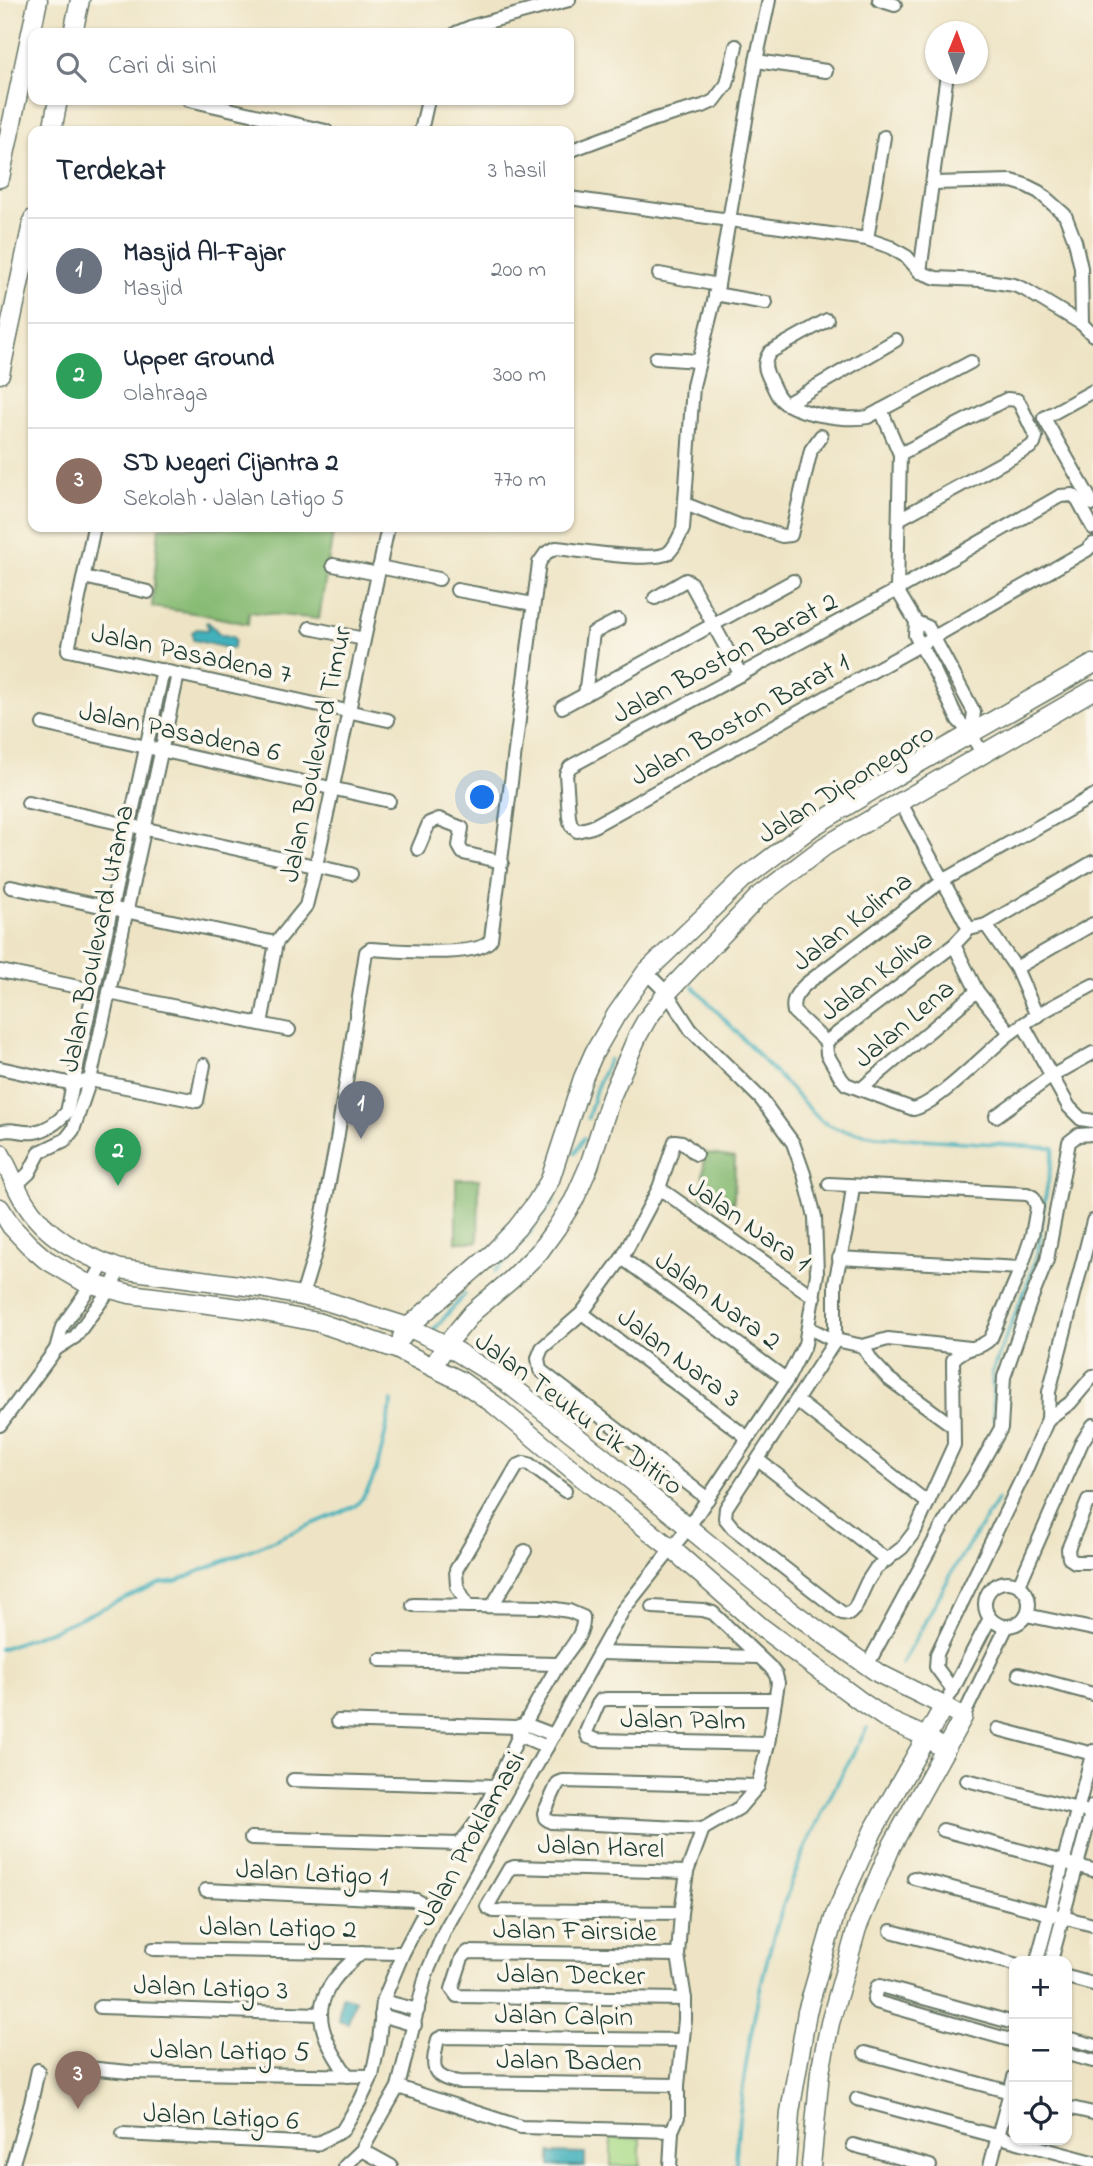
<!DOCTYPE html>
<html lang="id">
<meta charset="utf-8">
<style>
body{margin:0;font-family:"Indie Flower",sans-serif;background:#f2f2f3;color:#1f2937}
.controls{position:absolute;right:21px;bottom:21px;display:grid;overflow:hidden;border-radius:14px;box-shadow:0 2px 5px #0004}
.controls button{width:63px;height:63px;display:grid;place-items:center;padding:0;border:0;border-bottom:2px solid #e0e1e3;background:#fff;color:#1f2937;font:35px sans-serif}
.compass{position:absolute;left:925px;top:21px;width:63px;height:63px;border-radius:50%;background:#fff;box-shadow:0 2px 5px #0004;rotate:1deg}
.you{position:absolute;left:483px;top:798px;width:24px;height:24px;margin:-18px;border:5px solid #fff;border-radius:50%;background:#1a73e8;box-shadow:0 0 0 10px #1a73e833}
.badge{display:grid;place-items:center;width:46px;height:46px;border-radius:50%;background:#c8321e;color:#fff;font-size:23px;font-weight:700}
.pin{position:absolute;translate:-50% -58px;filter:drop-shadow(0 2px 4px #0008)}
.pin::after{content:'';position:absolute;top:37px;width:24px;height:21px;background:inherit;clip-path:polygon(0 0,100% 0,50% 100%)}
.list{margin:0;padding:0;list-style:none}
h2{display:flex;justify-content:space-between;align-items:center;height:91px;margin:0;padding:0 28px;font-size:30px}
h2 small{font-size:23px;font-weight:400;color:#747a83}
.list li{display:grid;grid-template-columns:46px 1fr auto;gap:21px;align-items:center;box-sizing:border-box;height:105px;padding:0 28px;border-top:2px solid #e0e1e3}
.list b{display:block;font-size:26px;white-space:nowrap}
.list p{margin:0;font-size:23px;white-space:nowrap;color:#747a83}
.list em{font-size:23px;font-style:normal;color:#747a83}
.icon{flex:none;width:38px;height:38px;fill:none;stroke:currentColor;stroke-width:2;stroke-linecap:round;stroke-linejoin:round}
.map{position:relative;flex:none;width:1093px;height:2166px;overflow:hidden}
.search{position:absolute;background:#fff;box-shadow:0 2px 5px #0004;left:28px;top:28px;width:546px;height:77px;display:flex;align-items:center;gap:18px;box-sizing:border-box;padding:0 24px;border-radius:14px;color:#747a83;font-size:26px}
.panel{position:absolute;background:#fff;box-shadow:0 2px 5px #0004;left:28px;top:126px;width:546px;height:406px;border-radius:14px}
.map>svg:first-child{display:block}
</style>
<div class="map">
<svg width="1093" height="2166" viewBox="0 0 1093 2166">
<rect width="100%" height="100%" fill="#fbf7ec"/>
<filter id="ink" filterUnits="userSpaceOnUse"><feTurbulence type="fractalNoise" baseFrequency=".0143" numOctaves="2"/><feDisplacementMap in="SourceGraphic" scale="14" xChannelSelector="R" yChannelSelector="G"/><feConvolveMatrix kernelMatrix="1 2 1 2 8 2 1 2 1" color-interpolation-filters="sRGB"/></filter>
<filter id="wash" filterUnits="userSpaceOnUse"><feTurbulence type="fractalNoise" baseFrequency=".00686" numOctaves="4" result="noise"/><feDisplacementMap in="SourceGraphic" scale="28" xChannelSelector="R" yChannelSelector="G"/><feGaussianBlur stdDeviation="1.57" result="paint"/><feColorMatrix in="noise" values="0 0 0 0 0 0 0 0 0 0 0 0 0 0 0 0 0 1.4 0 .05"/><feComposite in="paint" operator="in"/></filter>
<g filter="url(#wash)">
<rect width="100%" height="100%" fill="#eee4c5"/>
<rect fill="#abdb89" stroke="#658c5e" stroke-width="2" x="611" y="2138" width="29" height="28"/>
<g fill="#88bb75" stroke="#547c54" stroke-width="2">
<path d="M159,527h175l-15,92 -70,-7 -1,12 -48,-10 -48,-7z"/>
<path d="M705,1153l30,5 -1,44 -33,-4z"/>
<path d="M456,1179h23l-1,63h-22z"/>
</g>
<g fill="#42b1bc" stroke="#307778" stroke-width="2">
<path d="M208,622l12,12 13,3 2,4 -3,8 -39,-9 -1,-8 5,-3 10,1 2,-2 -3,-5z"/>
<path d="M342,1996l13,4 -7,23 -10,-3z"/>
<path d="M550,2153l35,1v12h-35z"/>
</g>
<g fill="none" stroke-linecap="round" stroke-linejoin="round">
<g stroke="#42b1bc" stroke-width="3.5">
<path d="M693,986l128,135 17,8 38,7 178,12 -12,68 -3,30 -9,31 -38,95 2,49"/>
<path d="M588,1118l8,-29 13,-30"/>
<path d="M575,1153l9,-15"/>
<path d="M495,1271l24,-24 35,-47"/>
<path d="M431,1333l34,-39"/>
<path d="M0,1649l53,-19 107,-47 16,-2 179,-75c25,-22 29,-73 37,-105"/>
<path d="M902,1664l54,-99 42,-66"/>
<path d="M736,2166c0,-27 4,-53 7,-79 10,-79 28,-158 59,-231 19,-44 42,-86 65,-128"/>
</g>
</g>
</g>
<g filter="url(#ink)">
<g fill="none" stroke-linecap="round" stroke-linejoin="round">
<defs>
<g id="street">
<path d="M879,0l16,5"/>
<path d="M456,33l17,-7 96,-26"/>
<path d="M756,61l70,10"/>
<path d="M189,100l137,31"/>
<path d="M421,131l7,-31"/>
<path d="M569,151l86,-32 48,-13 11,-5 13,-17 9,-38"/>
<path d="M933,183l79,-2 13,4 14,7 26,23 10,26 6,27 1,56"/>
<path d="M569,198l298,41 23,8 17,10 13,15 16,6 45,2 33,5 10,4 58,35 11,11"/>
<path d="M867,239l17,-102"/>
<path d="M920,272l27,-198"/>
<path d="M659,274l59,11"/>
<path d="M715,294l51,9"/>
<path d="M827,320l-57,32c-8,12 -5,18 1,30 4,8 7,18 16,22 19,11 60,17 81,13l103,-55"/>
<path d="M656,358l42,3"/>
<path d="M1093,391l-49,27 49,86"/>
<path d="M786,404l110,-64"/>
<path d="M881,410l19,44 -3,136 19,32 -1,13 19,35 24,50 13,14 11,19"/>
<path d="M685,504l56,22 17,2 24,8 9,-1 20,-85 10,-14"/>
<path d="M899,519l130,-71 5,-4 2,-7 -16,-33 -3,-4 -10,-1 -107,55"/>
<path d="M94,527l-26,123 320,70"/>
<path d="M1093,528l-15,-28 -5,-5 -13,1 -163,94 -322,174 -5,3 -4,7 3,43 2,8 6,6 15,-4 328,-182 167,-95 6,-6"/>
<path d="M333,565l45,9"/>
<path d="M379,567l60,12"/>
<path d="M84,577l64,15"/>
<path d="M457,590l76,14"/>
<path d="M655,598l31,-18 4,2 51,93"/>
<path d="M916,622l12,5 46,85 -3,22"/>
<path d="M310,628l54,11"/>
<path d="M585,695l8,-62 25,-13"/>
<path d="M562,707l231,-126"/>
<path d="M43,724l346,77"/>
<path d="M1093,796l-151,85 -136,103c-9,9 -15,15 -12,28l32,30 1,12 14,24 5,6 67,25c23,-4 74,-57 95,-74 26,-20 56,-35 85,-50"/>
<path d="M28,803l323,71"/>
<path d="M901,803l68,126"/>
<path d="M418,849l11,-26 10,-4 23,9 -3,18 4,7 39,9"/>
<path d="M11,887l265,56"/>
<path d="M986,925l30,43 21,48"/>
<path d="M969,929l17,-4 107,-63"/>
<path d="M954,945l23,46 33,42"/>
<path d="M1016,968l77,-44"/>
<path d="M0,971l93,19"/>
<path d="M109,993l180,37"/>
<path d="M261,1024l15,-81 30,-37 10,-40 72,-339"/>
<path d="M1024,1026l45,81 12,12 12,2"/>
<path d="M826,1042l128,-97 15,-16"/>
<path d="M0,1068l73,16 17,-4 107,21 7,-36"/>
<path d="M861,1089l116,-98"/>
<path d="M996,1116l56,-40 41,-23"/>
<path d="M0,1132c11,-5 22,2 34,0 13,-2 25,-11 33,-20l96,-442"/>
<path d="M696,1154l-14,-12 -7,-1 -16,47 -37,70 -40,55 -40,35 -4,10 2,12 168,129"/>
<path d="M829,1184l198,10 6,3 4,10 -5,28 -11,33 -30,70c-10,12 -28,8 -38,22l1,85 -39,86 -13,17 -26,20 -9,14 -12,26 -6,6 -7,-1 -109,-85 -8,-10 1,-10 109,-167v-58l14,-67 4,-30"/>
<path d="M15,1186l14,-13 11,-21 25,-12 8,-10 17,-50 88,-406"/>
<path d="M659,1188l155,109"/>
<path d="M622,1258l165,122"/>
<path d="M839,1258l182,10"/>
<path d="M302,1296l14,-46 21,-110 29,-188 4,-3c23,1 111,10 121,-10l48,-376 7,-10 10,-5c22,2 96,15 112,5 7,-5 11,-16 15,-24l10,-143 25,-101 38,-224 13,-61"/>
<path d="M582,1313l166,125"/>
<path d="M809,1328l22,11 32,7 25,-7 82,9"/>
<path d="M863,1346l9,15 17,18 64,47"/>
<path d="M56,1349l6,-22 30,-43 12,-21"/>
<path d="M797,1401l131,102"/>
<path d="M1048,1419l22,-16 23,-27"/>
<path d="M0,1425l56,-76 19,-12 35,-48 10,-20"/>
<path d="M758,1460l129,100"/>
<path d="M1093,1501h-5l-20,48 1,9 6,4h18"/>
<circle cx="1007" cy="1604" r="22"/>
<path d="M1019,1585l63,-143 11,-17"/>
<path d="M468,1606l-11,-20 -1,-16 61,-104 7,-3 5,1 36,27"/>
<path d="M492,1606l33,-55"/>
<path d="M653,1607l50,3 10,3 57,54 6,8 2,8 -10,61 -10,42 -19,22 -36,21 -16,43 -6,41 -3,42 7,44v21l-7,65v32l-6,14 -2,35"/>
<path d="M1026,1615l67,14"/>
<path d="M599,1653l159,4"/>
<path d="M380,1660l179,4"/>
<path d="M868,1664l76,-141 33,-52 24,-43 3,-51 26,-75 17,-42 22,-118 9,-7 15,-1"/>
<path d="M1019,1674l74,20"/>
<path d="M953,1690l-17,-23 1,-13 87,-180 24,-55 1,-27 44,-171"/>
<path d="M950,1695l40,-77"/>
<path d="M963,1717l44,-91"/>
<path d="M338,1721l178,6 9,-3 29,11"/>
<path d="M516,1728l3,7 28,12"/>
<path d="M998,1729l95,25"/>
<path d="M768,1744l-171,-4 -9,-3 -2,-5 12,-28 3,-4 6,-1h168"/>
<path d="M293,1780l202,6"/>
<path d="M967,1780l118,31"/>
<path d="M703,1829l-152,-7 -6,-4 -1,-5 14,-30 5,-2 195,5"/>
<path d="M943,1830l150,40"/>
<path d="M251,1838l207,6c24,-21 47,-79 61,-109 11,-22 24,-44 37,-66 9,-16 29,-33 27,-52l-14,-6 -27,-4 -129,-2"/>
<path d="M914,1878l179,47"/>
<path d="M681,1913l-188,-2 -6,-4 22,-38 5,-2 173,5"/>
<path d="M891,1931l123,33"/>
<path d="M153,1949l250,4"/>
<path d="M678,1955l-210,-3 -6,6 -10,31 5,7 228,3"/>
<path d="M1037,1961l56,-210"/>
<path d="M1051,1961l42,-155"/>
<path d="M1067,1977l26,7"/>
<path d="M383,2001l35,9"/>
<path d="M100,2007l220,7"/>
<path d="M381,2015l34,10"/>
<path d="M1014,2023l-134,-37 -3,1 -3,13 2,2 138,39"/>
<path d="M1067,2038l26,7"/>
<path d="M865,2053l149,40"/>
<path d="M1067,2054l26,7"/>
<path d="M87,2068l42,4 243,4"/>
<path d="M348,2076c-38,-54 -38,-81 14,-124"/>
<path d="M678,2085l-219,-3c-30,-4 -27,-17 -21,-43l4,-2 240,3"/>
<path d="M398,2087l123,40 151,4"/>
<path d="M857,2099l236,63"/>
<path d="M1067,2107l26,6"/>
<path d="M123,2134l194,10 25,-13 18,-30 12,-25 7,-35 4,-40 20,-48 22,-42 -2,-7 -7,-4 -210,-10"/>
<path d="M853,2145l77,21"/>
<path d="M362,2150l29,16"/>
<path d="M12,2166l19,-63 7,-33"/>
<path d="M345,2166l17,-16 36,-63 28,-112 19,-45 178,-320 65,-82 99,-148 18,-36 12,-70 -2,-57 -11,-43 -11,-31 -32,-44 -70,-69 -24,-37 -21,-21"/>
<path d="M990,2166l24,-89"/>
</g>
<g id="secondary">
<path d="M73,33l7,-33"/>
<path d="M52,131l6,-31"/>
<path d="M0,178l38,-178"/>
<path d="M0,374l33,-155"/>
<path d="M0,1153c9,16 15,33 24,48 21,36 58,54 96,68l141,19 65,13 82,26 38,18 61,38 96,74 176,145 72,52 27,19 66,33 19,11 -72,130 -34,81 -27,95 -10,49 -9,94"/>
<path d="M0,1208l11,18 18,19 16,14 39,23 46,12 125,16 62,12 79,27 65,32 34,24 90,75 87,69 89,78 102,76 27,18 36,16 19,13"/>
<path d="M402,1337l6,-10 85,-74 24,-25 19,-25 14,-23 33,-102 11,-25 22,-38 30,-43 97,-93 69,-52 84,-51 197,-112"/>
<path d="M433,1367l13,-22 27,-33 39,-33 27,-27 18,-25 17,-27 15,-34 22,-69 27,-62 9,-16 20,-26 91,-96 67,-51 268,-156"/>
<path d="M786,2166l4,-54 17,-100 28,-97 38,-84 71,-125"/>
</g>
</defs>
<use href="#street" stroke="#677767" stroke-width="16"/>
<use href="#secondary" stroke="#677767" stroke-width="21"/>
<use href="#street" stroke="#fff" stroke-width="12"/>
<use href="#secondary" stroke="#fff" stroke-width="18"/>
</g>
</g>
<g text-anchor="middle" stroke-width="7" stroke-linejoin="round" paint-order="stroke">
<g font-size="28" fill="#1f3d34" stroke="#fbf7ec">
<text transform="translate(192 652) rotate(12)" y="10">Jalan Pasadena 7</text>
<text transform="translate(724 656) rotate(-28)" y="10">Jalan Boston Barat 2</text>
<text transform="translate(739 718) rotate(-29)" y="10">Jalan Boston Barat 1</text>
<text transform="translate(180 730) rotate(12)" y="10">Jalan Pasadena 6</text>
<text transform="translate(314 754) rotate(-78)" y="10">Jalan Boulevard Timur</text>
<text transform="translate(845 782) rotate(-32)" y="10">Jalan Diponegoro</text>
<text transform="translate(851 920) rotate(-38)" y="10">Jalan Kolima</text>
<text transform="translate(95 938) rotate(-78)" y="10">Jalan Boulevard Utama</text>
<text transform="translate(875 974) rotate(-37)" y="10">Jalan Koliva</text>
<text transform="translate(903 1022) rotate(-40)" y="10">Jalan Lena</text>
<text transform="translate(750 1223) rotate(35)" y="10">Jalan Nara 1</text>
<text transform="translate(719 1299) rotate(36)" y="10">Jalan Nara 2</text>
<text transform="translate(680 1356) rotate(37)" y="10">Jalan Nara 3</text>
<text transform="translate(580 1412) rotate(37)" y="10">Jalan Teuku Cik Ditiro</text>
<text transform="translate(683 1718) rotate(1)" y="10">Jalan Palm</text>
<text transform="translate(469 1838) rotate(-61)" y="10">Jalan Proklamasi</text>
<text transform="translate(601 1845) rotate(2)" y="10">Jalan Harel</text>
<text transform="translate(312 1871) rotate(3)" y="10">Jalan Latigo 1</text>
<text transform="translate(278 1926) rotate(1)" y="10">Jalan Latigo 2</text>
<text transform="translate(575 1929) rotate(1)" y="10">Jalan Fairside</text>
<text transform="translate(571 1973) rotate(1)" y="10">Jalan Decker</text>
<text transform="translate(211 1986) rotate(2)" y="10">Jalan Latigo 3</text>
<text transform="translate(564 2014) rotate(1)" y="10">Jalan Calpin</text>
<text transform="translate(230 2049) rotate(1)" y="10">Jalan Latigo 5</text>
<text transform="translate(569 2059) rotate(1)" y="10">Jalan Baden</text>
<text transform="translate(221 2115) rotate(3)" y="10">Jalan Latigo 6</text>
</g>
</g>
</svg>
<div class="controls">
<button>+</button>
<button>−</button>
<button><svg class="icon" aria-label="locate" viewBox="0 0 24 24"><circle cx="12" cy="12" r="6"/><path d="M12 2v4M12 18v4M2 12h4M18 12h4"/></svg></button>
</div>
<svg class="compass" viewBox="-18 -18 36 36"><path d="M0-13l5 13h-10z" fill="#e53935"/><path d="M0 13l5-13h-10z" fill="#747a83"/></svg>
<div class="you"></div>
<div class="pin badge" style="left:361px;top:1139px;background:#6b7280">1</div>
<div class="pin badge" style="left:118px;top:1186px;background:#2e9e5b">2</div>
<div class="pin badge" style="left:78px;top:2109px;background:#8d6e63">3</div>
<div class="search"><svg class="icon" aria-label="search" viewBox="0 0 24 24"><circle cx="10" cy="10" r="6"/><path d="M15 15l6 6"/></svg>Cari di sini</div>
<section class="panel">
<h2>Terdekat<small>3 hasil</small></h2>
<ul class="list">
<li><span class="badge" style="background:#6b7280">1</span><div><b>Masjid Al-Fajar</b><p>Masjid</p></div><em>200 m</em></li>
<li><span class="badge" style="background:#2e9e5b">2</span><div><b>Upper Ground</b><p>Olahraga</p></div><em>300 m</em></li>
<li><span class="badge" style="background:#8d6e63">3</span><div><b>SD Negeri Cijantra 2</b><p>Sekolah · Jalan Latigo 5</p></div><em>770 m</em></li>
</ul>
</section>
</div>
